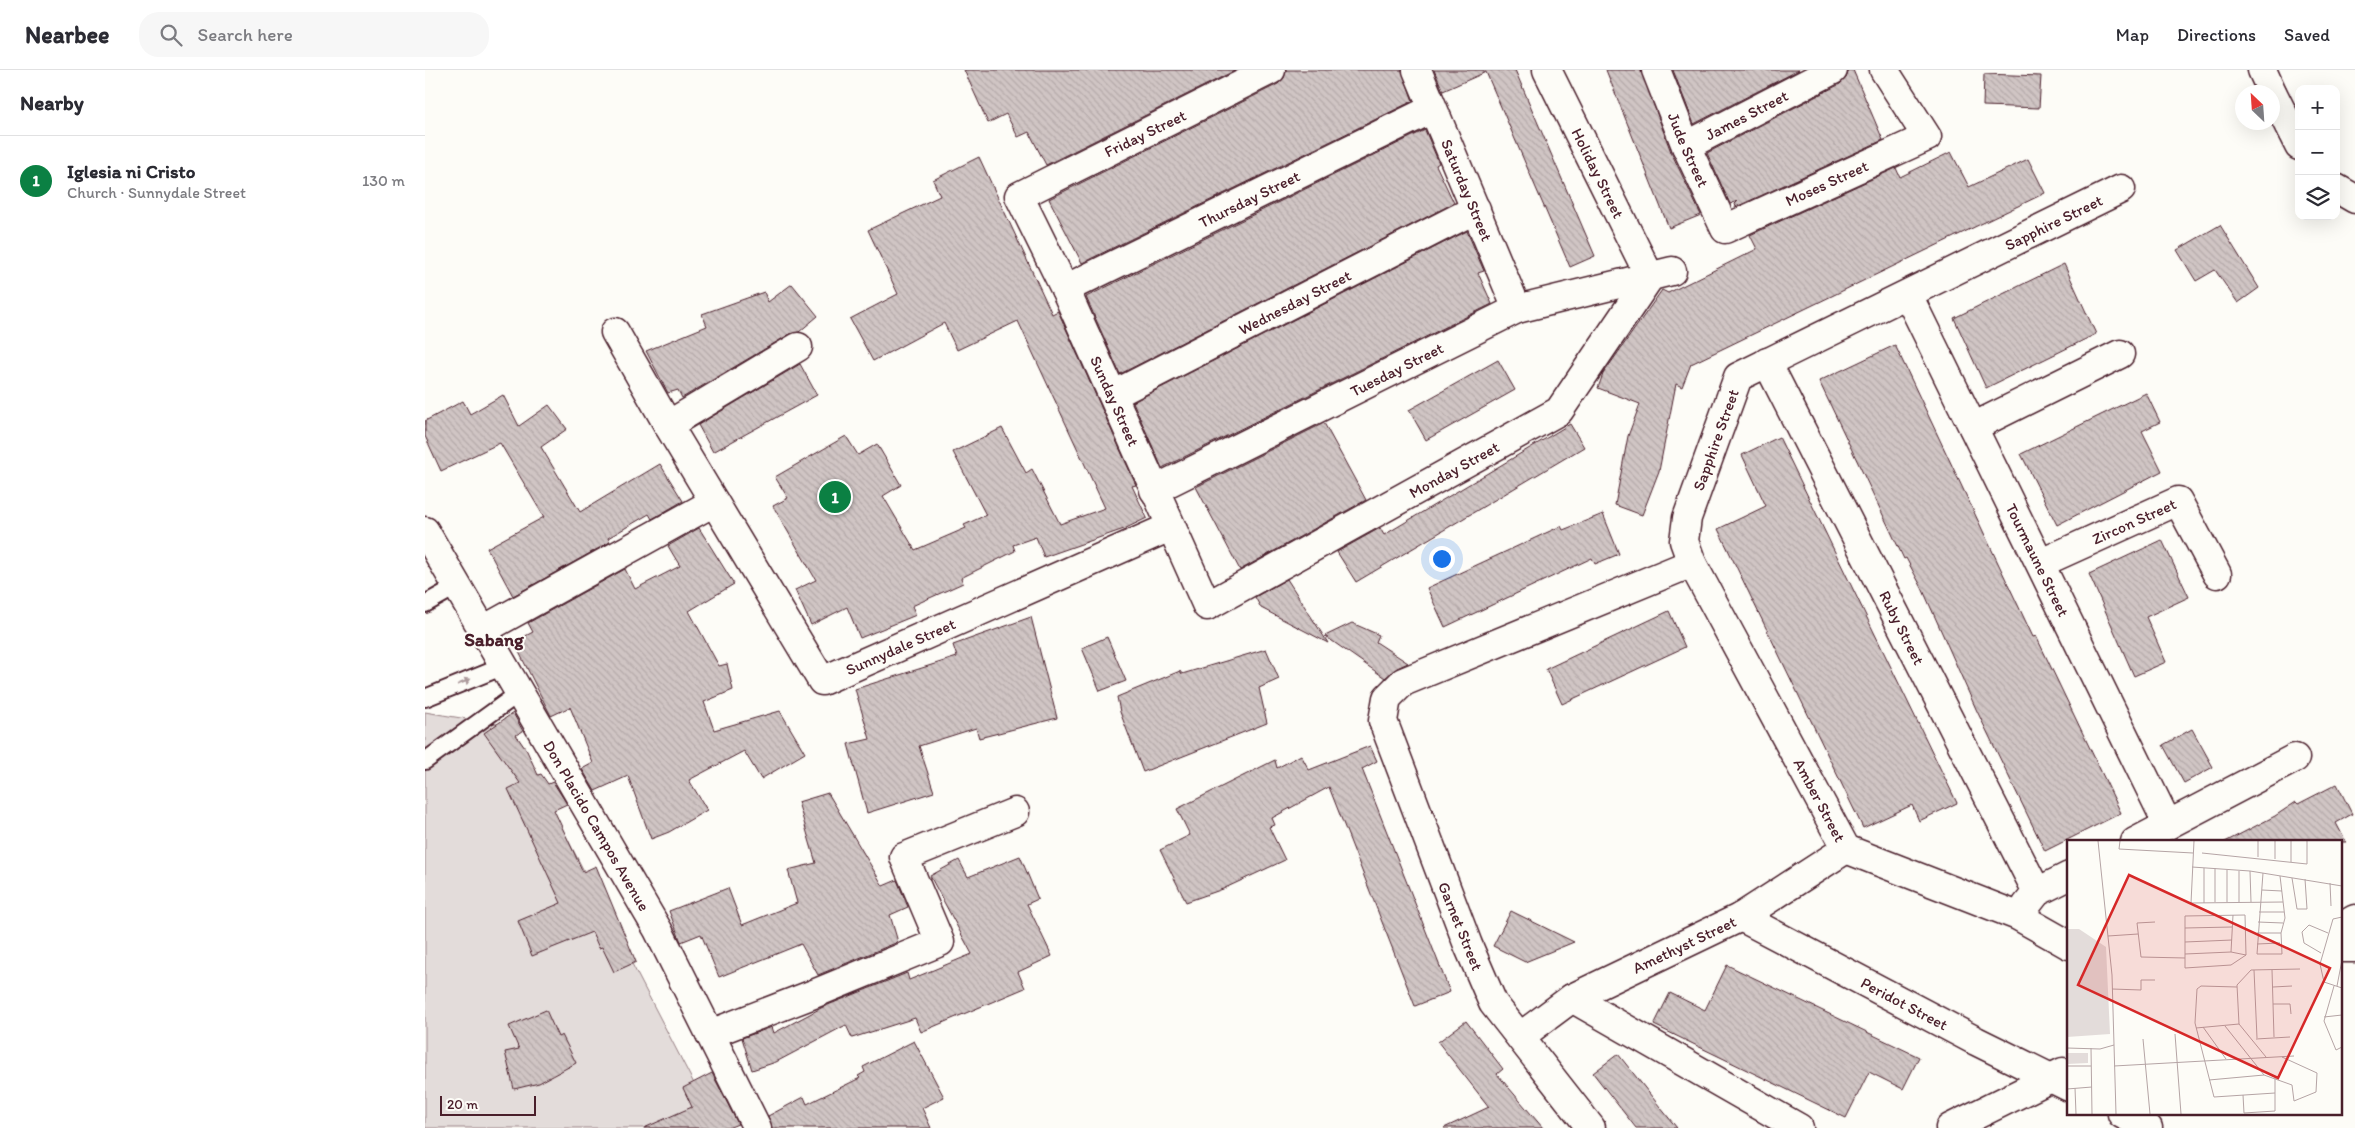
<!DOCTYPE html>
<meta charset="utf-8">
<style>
body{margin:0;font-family:Itim,sans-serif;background:#f7f7f7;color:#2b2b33}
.controls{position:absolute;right:15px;top:15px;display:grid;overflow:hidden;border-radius:10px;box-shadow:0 5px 20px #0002}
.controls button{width:45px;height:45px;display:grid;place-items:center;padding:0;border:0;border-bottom:1px solid #e1e1e2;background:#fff;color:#2b2b33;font:25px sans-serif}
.compass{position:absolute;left:1810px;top:15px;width:45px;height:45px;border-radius:50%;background:#fff;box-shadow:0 5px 20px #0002;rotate:335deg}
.scale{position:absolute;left:15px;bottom:12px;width:96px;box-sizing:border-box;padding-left:5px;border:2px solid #4a1f2b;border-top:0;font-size:14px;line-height:18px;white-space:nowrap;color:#4a1f2b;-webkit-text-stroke:4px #fdfcf7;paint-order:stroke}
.you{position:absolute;left:1016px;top:488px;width:18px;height:18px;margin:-12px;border:4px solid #fff;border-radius:50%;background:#1a73e8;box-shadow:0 0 0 8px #1a73e833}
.badge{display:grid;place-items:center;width:32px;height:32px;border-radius:50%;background:#0b8043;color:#fff;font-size:16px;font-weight:700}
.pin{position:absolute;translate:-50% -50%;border:2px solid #fff;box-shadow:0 1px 5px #0006}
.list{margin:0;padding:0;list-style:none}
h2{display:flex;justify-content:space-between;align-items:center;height:65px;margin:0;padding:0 20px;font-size:21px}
h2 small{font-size:16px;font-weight:400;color:#7c7c81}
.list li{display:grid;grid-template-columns:32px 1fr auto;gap:15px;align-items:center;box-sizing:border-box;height:90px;padding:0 20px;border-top:1px solid #e1e1e2}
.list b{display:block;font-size:19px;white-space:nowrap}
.list p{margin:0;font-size:16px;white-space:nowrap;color:#7c7c81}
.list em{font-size:16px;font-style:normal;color:#7c7c81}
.icon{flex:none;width:28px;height:28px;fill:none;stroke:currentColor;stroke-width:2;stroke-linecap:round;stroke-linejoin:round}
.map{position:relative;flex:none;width:1930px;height:1058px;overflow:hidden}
header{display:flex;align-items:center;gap:30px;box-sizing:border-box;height:70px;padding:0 25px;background:#fff;border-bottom:1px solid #e1e1e2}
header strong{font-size:24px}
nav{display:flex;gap:28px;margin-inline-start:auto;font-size:18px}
.search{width:350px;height:45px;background:#f7f7f7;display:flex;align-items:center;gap:12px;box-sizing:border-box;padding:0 18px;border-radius:20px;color:#7c7c81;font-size:19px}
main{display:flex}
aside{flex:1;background:#fff}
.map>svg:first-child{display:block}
</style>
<header>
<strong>Nearbee</strong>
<div class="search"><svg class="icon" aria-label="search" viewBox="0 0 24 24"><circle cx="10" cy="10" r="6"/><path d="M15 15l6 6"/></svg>Search here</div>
<nav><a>Map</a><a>Directions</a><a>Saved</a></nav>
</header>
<main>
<aside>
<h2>Nearby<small></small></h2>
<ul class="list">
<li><span class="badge">1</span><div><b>Iglesia ni Cristo</b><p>Church · Sunnydale Street</p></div><em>130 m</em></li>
</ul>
</aside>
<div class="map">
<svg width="1930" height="1058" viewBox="0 0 1930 1058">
<defs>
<pattern id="building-back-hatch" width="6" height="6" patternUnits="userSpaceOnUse" patternTransform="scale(1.25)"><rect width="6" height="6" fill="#d0c5c4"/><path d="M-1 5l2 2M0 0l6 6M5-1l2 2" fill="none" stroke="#b4a9a9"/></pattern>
</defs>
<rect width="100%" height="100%" fill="#fdfcf7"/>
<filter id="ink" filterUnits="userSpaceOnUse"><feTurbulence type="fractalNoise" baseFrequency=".02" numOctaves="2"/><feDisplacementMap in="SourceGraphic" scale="10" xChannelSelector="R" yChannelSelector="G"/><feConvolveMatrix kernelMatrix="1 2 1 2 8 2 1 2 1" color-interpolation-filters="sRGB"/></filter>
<g filter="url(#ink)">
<path fill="#e3dcda" stroke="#967e82" d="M0,642l84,14 208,402h-292z"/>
<g fill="url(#building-back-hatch)" stroke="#4a1f2b">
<path d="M539,0h272l-190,95 -17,-33 -11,5 -12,-23 -18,9z"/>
<path d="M861,0h116l11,31 -331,162 -33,-64 229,-115 6,-6z"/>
<path d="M1009,0h81l80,186 -25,11 -84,-195 -43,19z"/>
<path d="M1181,0h35l30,82 30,63 -32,13z"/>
<path d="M1248,0h126l-105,54z"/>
<path d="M1424,0h4l30,70 -147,67 -1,-3 3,-3 -8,3 -23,-51 133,-69 6,-6z"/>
<path d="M1559,4l57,2 -2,32 -56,-2z"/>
<path d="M1000,60l14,33 -3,2 18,38 -334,171 -34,-77z"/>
<path d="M1526,82l18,35 59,-28 17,34 -354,171 -9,23 -6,-3 -17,87 -17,44 -27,-10 13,-69 12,-32 -42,-16 5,-14 59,-84 6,3 89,-44 -7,-14 146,-67 4,9z"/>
<path d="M554,87l73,157 6,-3 78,174 -4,1 15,32 -23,11 -80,28 -8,-20 -23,8 2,6 -54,27 2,5 -51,23 4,9 -56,23 -13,-31 -36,18 -16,-35 21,-10 -43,-74 15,-8 -13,-21 71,-41 12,19 19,-11 24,41 -18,11 32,54 51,-22 -2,-3 22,-10 -33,-63 49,-24 24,45 6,-4 28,55 45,-16 -87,-187 -61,29 -13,-27 -71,38 -23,-42 48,-25 -30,-64 72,-34 -7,-16z"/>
<path d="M1795,155l39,63 -21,15 -23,-33 -19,11 -19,-31z"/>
<path d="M1042,161l17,40 -6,2 14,31 -330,164 -29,-66z"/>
<path d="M1639,194l32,70 -110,54 -32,-70z"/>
<path d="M367,214l26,32 -19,16 -9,2 -108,64 -4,-8 -10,3 -22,-42 61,-25 -5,-12 62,-22 4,10z"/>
<path d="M1470,275l138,292 3,-1 85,177 -76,38 -69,-142 -54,-121 -16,-30 -2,1 -85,-178z"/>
<path d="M1073,290l17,30 -89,50 -17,-30z"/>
<path d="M375,294l17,31 -104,57 -15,-27z"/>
<path d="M1721,323l14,29 -18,9 20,40 -105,54 -36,-71z"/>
<path d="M78,325l16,31 30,-21 18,24 -26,18 39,65 80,-48 23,37 -31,18 -3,-5 -41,24 2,4 -97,54 -26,-48 57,-31 -44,-74 -59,28 -16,-35v-15l38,-20 7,13z"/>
<path d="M899,353l42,77 -126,70 -44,-83z"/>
<path d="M1145,354l14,23 -228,135 -19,-30 43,-24 4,7z"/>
<path d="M1354,367l178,366 -38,18 -7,-16 -49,23 -145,-299 48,-23 -24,-51z"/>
<path d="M1178,444l16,40 -24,10 -3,-6 -147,69 -18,-39 134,-62 2,4z"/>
<path d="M274,458l35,56 -45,27 30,55 8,-2 6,26 -29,12 10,28 66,-19 25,42 -44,26 -17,-28 -55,29 18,30 -38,22 -18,7 -23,-63 -33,15 -13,-22 11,-6 -23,-56 -19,9 -37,-74 19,-10 -5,-9 97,-54 10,20 45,-23 -12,-20z"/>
<path d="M1737,470l27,57 -43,20 20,45 -32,14 -45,-102z"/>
<path d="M862,509l41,64 -67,-35 -6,-11z"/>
<path d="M1244,541l16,36 -123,57 -16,-35z"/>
<path d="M606,547l26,101 -78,20 -3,-10 -57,18 15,46 -67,21 -19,-69 22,-5 -15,-50 102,-32 -4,-12z"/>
<path d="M927,553l27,12 -3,7 32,21 -11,5 -12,10 -60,-42z"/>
<path d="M682,567l19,44 -26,10 -18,-43z"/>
<path d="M841,579l13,30 -20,9 8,35 -124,49 -23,-60 -3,-15 63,-26 2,3z"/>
<path d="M88,643l10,18 -7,4 11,16 11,24 3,-1 7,10 5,-2 14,22 -13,6 29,62 13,-6 40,96 -22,10 -12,-25 -3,1 -7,-16 -60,24 -14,-35 43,-18 -53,-114 12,-6 -36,-50z"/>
<path d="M1767,659l21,38 -29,16 -21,-38z"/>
<path d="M945,676l7,15 -15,8 88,223 -35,14 -86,-219 -57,31 3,7 -6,2 16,33 -62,29 -37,13 -26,-52 30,-15 -13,-26 98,-49 2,8 24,-13 8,15z"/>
<path d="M1912,714l15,30 -16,9 10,19h-121l50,-26 21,-14 2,2z"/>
<path d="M403,723l55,93 14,-6 11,27 -18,8 8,27 -80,33 -17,-31 -82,33 -18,-43 -20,8 -12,-31 59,-23 14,37 55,-22 -9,-33 28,-7 -18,-61z"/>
<path d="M595,786l18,43 -11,5 25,52 -34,16 7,16 -104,44 -6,-14 -63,20 -6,-13 -70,37 -24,8 -10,-32 30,-11 2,6 49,-26 84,-34 2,7 63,-26 -42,-78 29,-16 9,17z"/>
<path d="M1086,841l63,31 -49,20 -32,-16z"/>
<path d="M1302,895l192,92 -16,32 -34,-17 -23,46 -192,-93 16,-32 35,17z"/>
<path d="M121,940l12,27 4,-2 14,28 -37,20 -25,6 -9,-37 14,-3 -10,-23z"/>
<path d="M1041,951l37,48 -6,5 46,54h-99l45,-21 -51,-65z"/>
<path d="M489,971l30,56 -22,11 9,20h-159l-4,-12 36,-19 3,7 53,-26 -2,-2 7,-4 -2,-5z"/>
<path d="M1193,984l42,53 17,21h-41l-22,-28 -21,-27z"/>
<path d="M287,1003l26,51 -10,4h-84l48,-21 -9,-19z"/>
</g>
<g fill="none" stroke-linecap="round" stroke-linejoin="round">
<defs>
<g id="service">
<path d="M0,534l32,-18"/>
<path d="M0,628l79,-32"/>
<path d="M0,691l94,-68"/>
</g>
<g id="minor">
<path id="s1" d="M846,0l-252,126 46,93 142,317 352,-195 91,-134"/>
<path id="s2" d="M992,0l100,239"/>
<path id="s3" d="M1122,0l103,207"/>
<path id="s4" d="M1231,0l30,76 39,83 202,-92 -43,-67"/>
<path d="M1837,0l10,22"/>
<path d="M1848,24l26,52"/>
<path id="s5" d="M1261,76l147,-76"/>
<path d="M1911,118l19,11"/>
<path id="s6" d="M640,219l367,-180"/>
<path id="s7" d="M1483,225l260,530"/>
<path d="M190,262l53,93"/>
<path id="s8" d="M373,277l-130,78 154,256 348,-154"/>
<path id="s9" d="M1342,292l270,530"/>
<path id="s10" d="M688,325l363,-186"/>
<path d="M1548,357l147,-73"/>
<path id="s11" d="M729,420l363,-181 155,-38"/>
<path id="s12" d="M1616,493l137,-62 39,73"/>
<path d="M58,560l231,-128"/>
<path d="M1710,772l160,-84"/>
<path d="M1601,836l11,-14 32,-16"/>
<path id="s13" d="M1316,847l235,124 93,46"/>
<path d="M1916,857l14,-8"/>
<path id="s14" d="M1644,875l-51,-29 -172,-67 -154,-286 -8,-22 3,-23 51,-141 383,-188"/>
<path d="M1916,878h14"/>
<path d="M1147,928l227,130"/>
<path d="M285,964l106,-41 124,-51 -36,-85 111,-45"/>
<path id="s15" d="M1096,966l51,-38 169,-81 105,-68"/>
<path d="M1697,1044l26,14"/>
<path d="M1166,1058l-98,-125 -25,-58 -85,-224 4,-23 16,-16 289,-119"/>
<path d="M1525,1058l113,-56"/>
</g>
<g id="secondary">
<path id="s16" d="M0,461l233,399 99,198"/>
</g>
</defs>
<use href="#service" stroke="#4a1f2b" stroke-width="20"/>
<use href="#minor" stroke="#4a1f2b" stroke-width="31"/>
<use href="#secondary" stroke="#4a1f2b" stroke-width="31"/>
<use href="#service" stroke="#fdfcf7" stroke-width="16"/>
<use href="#minor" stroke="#fdfcf7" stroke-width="28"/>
<use href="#secondary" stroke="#fdfcf7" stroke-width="28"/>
</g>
<defs><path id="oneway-solid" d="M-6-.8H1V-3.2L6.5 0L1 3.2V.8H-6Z" transform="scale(1.25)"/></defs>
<use fill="#ac999b" href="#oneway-solid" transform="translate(39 612) rotate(-23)"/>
</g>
<g text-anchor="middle" stroke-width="4" stroke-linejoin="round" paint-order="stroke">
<g font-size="16" fill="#4a1f2b" stroke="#fdfcf7">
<text dy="6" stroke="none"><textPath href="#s5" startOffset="68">James Street</textPath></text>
<text transform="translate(720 63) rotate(-26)" y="6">Friday Street</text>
<text dy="6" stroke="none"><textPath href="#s4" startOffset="86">Jude Street</textPath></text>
<text dy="6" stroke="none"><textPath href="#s3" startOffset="115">Holiday Street</textPath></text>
<text dy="6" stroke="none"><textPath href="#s4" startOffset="285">Moses Street</textPath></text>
<text dy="6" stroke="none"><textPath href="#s2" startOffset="130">Saturday Street</textPath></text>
<text dy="6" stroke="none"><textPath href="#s6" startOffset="205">Thursday Street</textPath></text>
<text dy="6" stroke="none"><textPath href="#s14" startOffset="1116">Sapphire Street</textPath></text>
<text dy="6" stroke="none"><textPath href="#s10" startOffset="204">Wednesday Street</textPath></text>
<text dy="6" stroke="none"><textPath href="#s11" startOffset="271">Tuesday Street</textPath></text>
<text dy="6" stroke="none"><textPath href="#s1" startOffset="508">Sunday Street</textPath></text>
<text dy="6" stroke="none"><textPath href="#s14" startOffset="698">Sapphire Street</textPath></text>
<text dy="6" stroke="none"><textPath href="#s1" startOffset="1015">Monday Street</textPath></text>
<text dy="6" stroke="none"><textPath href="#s12" startOffset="102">Zircon Street</textPath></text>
<text dy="6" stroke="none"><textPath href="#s7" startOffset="295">Tourmaune Street</textPath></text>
<text dy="6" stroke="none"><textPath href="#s9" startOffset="298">Ruby Street</textPath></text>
<text dy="6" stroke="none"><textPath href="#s8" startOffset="536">Sunnydale Street</textPath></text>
<text transform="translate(1395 730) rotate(62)" y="6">Amber Street</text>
<text dy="6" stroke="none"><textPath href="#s16" startOffset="341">Don Placido Campos Avenue</textPath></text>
<text transform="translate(1036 856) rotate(68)" y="6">Garnet Street</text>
<text dy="6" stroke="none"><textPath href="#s15" startOffset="188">Amethyst Street</textPath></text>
<text dy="6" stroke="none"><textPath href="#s13" startOffset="185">Peridot Street</textPath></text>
</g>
<g font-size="19" font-weight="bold" fill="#4a1f2b" stroke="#fdfcf7">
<text x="69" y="576">Sabang</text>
</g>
</g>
<g transform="translate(1642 770)">
<rect width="275" height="275" fill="#fdfcf7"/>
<path d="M0,89h12l27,18 4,87 -43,3zM0,213h21v10l-21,1z" fill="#e3dcda"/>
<path fill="none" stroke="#b5a4a5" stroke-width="1" d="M31,1l14,134 4,139M53,1l-1,8 74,4M127,1l-3,62 92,-1M191,1v16M135,13l105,11v-23M208,19v-18M224,22v-21M125,27l58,4 92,15M183,31l1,31M196,33l-6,81h25l-1,-21 4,-15 -5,-42M225,38l5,31h10l-2,-30M263,43l1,23M195,50l20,1M148,62v-34M160,62v-32M172,62v-31M137,63v-35M192,72h25M178,75l1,40 -15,10 -46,3v-52zM275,77l-9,2 -13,45 4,18 18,6M88,82l-18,1 4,34 44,1M191,82l25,1M118,88l47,-1M190,93h24M41,96l30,-2M118,102l47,-2M190,104l23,-1M164,112l2,-37M254,113l-17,-10 -2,-11 7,-7 19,8M118,114l46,-2 15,3M187,130l3,68M205,130l2,67M267,146l-10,35 12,29 6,-3M270,146l5,-26M170,147l-36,-1 -4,3 -2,34 19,74 61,-4M206,147l19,-1M45,149l29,1v-10h14M206,164h17l1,10M257,177l18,-2M158,186l39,49M136,187l23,32M129,188l43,-4M108,194l6,80M76,199l7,75M189,199l34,-2M0,208l33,1 14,-4M24,208l1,66M199,217l-27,-33 -2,-39 14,-15 49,-1M0,226h24M47,226l180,-10M142,240l55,-5 28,10 2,16 22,-9 1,-19 -35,-16M8,248l1,26M0,249l25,-2M176,255l1,18 31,-2v-33"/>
<path fill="#d62828" fill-opacity="0.15" stroke="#d62828" stroke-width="2.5" d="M62,35l201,93 -52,110 -200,-93z"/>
<rect width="275" height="275" fill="none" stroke="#4a1f2b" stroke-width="2.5"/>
</g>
</svg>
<div class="controls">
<button>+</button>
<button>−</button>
<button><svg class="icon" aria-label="layers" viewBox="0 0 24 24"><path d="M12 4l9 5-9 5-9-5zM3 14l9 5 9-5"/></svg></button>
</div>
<svg class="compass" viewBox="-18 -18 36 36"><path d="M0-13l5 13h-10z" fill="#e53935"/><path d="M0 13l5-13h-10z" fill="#7c7c81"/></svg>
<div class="scale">20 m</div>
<div class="you"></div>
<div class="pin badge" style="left:410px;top:427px">1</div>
</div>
</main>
